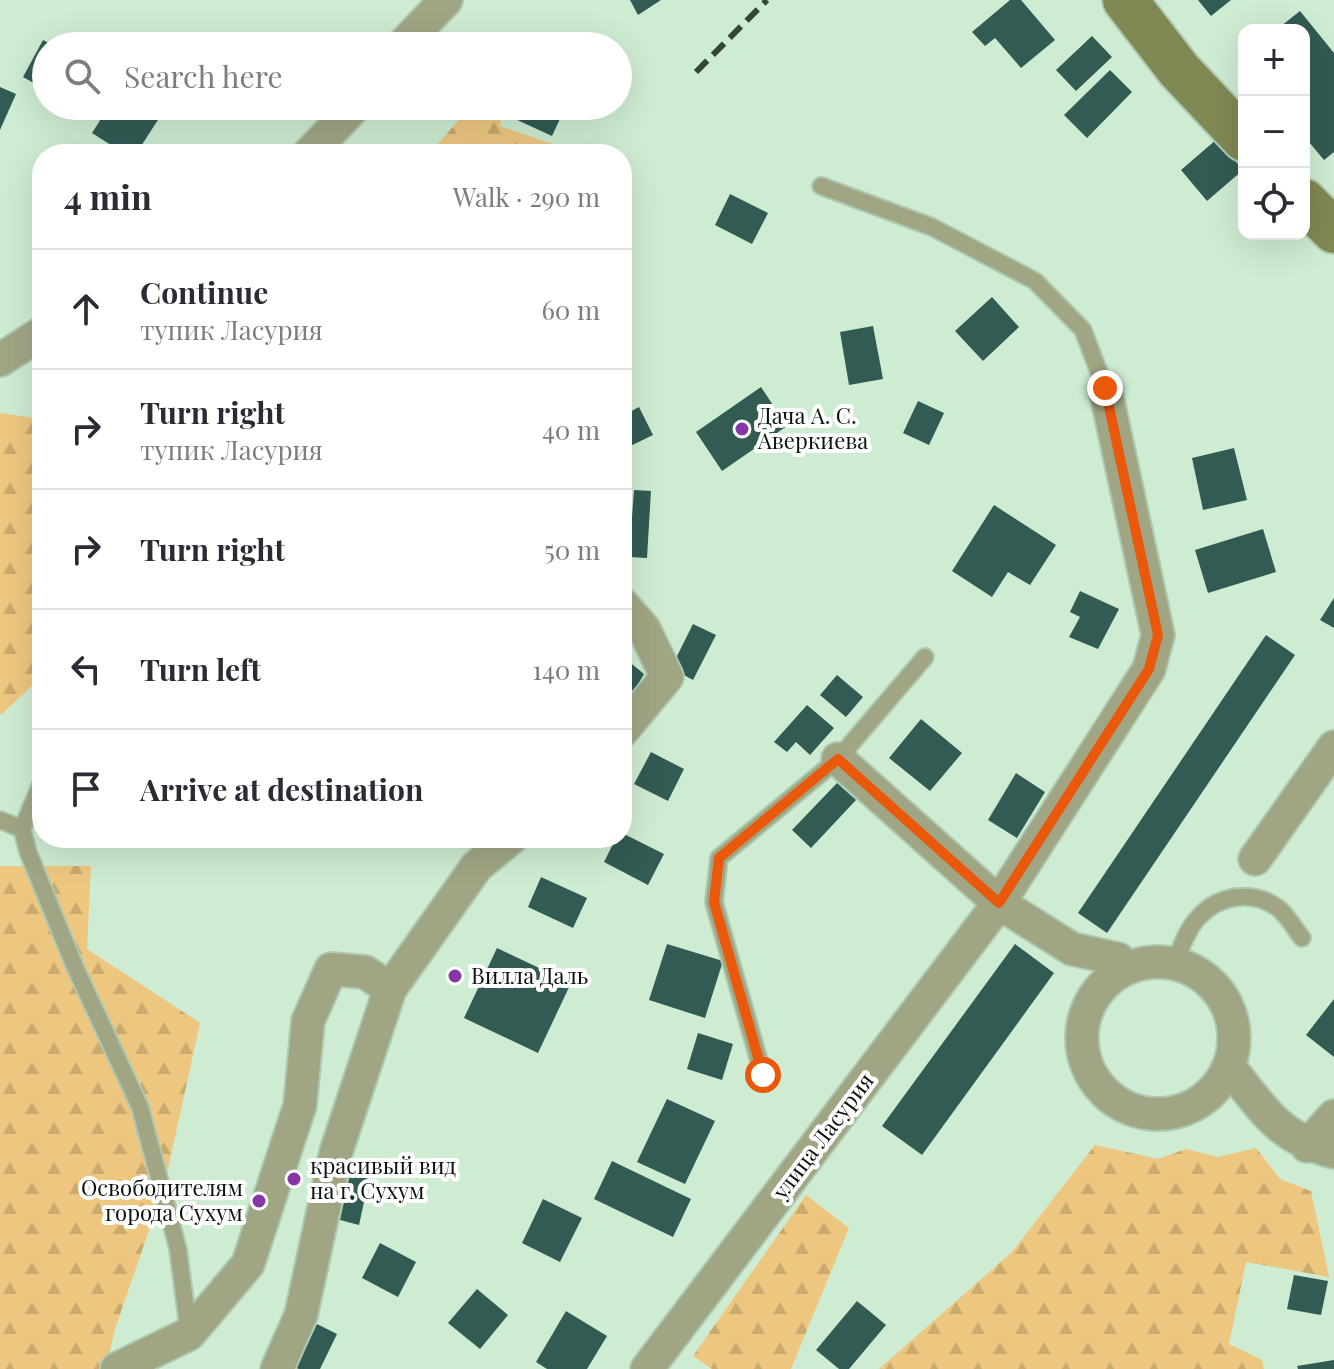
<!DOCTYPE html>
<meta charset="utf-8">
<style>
body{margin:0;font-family:"Playfair Display",serif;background:#f7f7f7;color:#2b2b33}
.controls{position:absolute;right:24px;top:24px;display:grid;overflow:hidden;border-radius:16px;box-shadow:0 8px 32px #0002}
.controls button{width:72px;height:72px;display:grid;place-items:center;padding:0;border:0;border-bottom:2px solid #e1e1e2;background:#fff;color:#2b2b33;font:40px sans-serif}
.stop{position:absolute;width:24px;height:24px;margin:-18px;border:6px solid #ea580c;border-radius:50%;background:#fff}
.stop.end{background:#ea580c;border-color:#fff;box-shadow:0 2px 8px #0008}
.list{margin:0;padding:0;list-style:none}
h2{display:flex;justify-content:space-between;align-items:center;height:104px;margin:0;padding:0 32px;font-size:34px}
h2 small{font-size:26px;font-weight:400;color:#7c7c81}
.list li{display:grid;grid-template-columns:52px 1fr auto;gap:24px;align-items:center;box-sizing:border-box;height:120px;padding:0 32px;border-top:2px solid #e1e1e2}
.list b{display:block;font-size:30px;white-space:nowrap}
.list p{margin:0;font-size:26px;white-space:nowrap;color:#7c7c81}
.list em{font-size:26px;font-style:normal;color:#7c7c81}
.icon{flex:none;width:44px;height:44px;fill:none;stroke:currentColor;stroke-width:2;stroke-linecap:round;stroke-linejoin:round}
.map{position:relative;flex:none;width:1334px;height:1369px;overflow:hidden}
.search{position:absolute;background:#fff;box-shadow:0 8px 32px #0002;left:32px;top:32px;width:600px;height:88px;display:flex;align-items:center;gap:20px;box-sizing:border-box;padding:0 28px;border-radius:44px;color:#7c7c81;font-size:30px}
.panel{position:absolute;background:#fff;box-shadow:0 8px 32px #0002;left:32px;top:144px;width:600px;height:704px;border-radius:32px}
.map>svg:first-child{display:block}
</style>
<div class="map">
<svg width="1334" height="1369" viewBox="0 0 1334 1369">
<defs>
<pattern id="forest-firs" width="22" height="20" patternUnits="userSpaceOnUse" patternTransform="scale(2)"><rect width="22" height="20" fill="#edc780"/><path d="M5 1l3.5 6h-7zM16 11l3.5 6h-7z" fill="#caaa6d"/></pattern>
</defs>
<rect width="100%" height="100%" fill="#ceecd2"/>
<g fill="url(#forest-firs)">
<path d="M471,106h32l-3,20 70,24 -3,4h-138z"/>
<path d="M0,413l42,6v257l-40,38h-2z"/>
<path d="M0,866h91l-4,83 113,74 -36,164 -49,142 -9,40h-106z"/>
<path d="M1095,1145l63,14 28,-10 32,8 38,-9 24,31 31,12 18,86 -83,-15 -17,82 33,16 2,9h-385l133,-117z"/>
<path d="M806,1195l43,33 -58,141h-79l-19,-13z"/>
</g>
<g fill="#325b54">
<path d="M630,0h31l-23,15z"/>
<path d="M1010,0h11l34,40 -34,28 -26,-30 -10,8 -13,-14z"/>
<path d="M1198,0h33l-20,16z"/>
<path d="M1300,11l34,42v99l-10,8 -20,-24v-106h-28z"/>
<path d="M1092,36l20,21 -36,34 -20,-21z"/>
<path d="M43,40l11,6h-8v44l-23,-13z"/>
<path d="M1110,70l22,22 -45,46 -23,-23z"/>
<path d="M0,87l16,7 -16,36z"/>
<path d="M109,106h45l9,6 -27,42h-11l-33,-21z"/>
<path d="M521,106h39l5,2 -13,28 -37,-17z"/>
<path d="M1217,139l26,31 -36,31 -26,-31z"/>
<path d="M730,194l38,19 -16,31 -37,-19z"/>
<path d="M992,297l27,30 -36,34 -28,-30z"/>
<path d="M873,326l10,53 -34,6 -9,-53z"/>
<path d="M761,387l26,39 -65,45 -26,-39z"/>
<path d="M918,401l26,12 -15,32 -26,-12z"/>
<path d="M639,407l14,28 -31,15v-34z"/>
<path d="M1234,448l13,52 -44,10 -11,-52z"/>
<path d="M634,490l17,1 -4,67 -18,-1z"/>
<path d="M994,505l62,40 -26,40 -22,-13 -16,25 -40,-26z"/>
<path d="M1263,529l13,43 -68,21 -13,-43z"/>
<path d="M1080,591l39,18 -21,40 -29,-12 11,-20 -10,-5z"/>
<path d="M1334,598v30l-14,-8z"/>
<path d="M693,624l23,11 -23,45 -22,-12z"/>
<path d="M1266,635l29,20 -188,278 -29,-20z"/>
<path d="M622,656l22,18 -22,37z"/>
<path d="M837,675l26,22 -17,20 -26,-22z"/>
<path d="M807,705l27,23 -24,27 -14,-13 -9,10 -13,-10z"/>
<path d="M921,719l41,34 -32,38 -41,-33z"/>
<path d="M651,752l33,17 -16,32 -34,-17z"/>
<path d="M1016,773l29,19 -28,46 -29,-18z"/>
<path d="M837,783l19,17 -45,48 -19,-18z"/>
<path d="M622,833l42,21 -16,31 -44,-23 12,-24h6z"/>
<path d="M541,877l46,21 -14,30 -45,-21z"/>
<path d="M667,944l56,17 -18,57 -56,-18z"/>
<path d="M1015,944l39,29 -132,182 -40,-29z"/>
<path d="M497,948l74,35 -33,70 -74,-35z"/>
<path d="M1334,999v58l-28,-22z"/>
<path d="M698,1033l35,11 -11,36 -35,-11z"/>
<path d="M667,1099l48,22 -30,63 -48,-22z"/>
<path d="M612,1161l79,38 -18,38 -79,-38z"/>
<path d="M350,1174l19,5 -10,46 -19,-5z"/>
<path d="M543,1199l39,19 -22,44 -38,-19z"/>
<path d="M380,1243l36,19 -18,35 -36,-19z"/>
<path d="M1294,1275l34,6 -7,34 -34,-6z"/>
<path d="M477,1289l31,26 -28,34 -32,-26z"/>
<path d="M857,1301l29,24 -37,44h-10l-23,-19z"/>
<path d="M566,1311l41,25 -20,33h-40l-11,-7z"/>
<path d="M317,1324l20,10 -17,35h-21l-3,-1z"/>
<path d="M1334,1360v9h-36l-1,-3z"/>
</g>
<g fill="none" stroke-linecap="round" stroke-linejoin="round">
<defs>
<g id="lane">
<path d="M821,186l111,41 103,54 48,49 22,58"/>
<path d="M42,782l-20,47 6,23 47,115 65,140 38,142 11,84"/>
<path d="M0,820l22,9"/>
<path d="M1174,963c7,-14 13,-34 24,-45 20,-23 54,-29 80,-10 9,7 17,21 24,30"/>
<path d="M763,1075l-49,-173 5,-44 119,-99 87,-102"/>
</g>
<g id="street">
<path d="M402,46l44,-46"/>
<path d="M309,154l46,-48"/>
<path d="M0,360l42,-27"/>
<path d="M622,604l22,25 23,48 -45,54"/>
<path d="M838,759l161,144 73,46 46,10 7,9"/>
<path d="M1255,859l79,-112"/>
<circle cx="1158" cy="1038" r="76"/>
<path d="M1230,1068c34,42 48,70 104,84"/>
<path d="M1307,1146l27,-30"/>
<path d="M117,1369l72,-35 59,-70 52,-159 8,-84 23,-52 34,3 25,17"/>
<path d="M277,1369l24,-54 35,-163 54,-163 87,-123 34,-28"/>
<path d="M647,1369l352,-466 150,-234 9,-34 -53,-247"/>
</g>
<g id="secondary">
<path d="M1125,0l54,70 65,69"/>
<path d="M1304,201l30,30"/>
</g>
</defs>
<use href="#lane" stroke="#aec9b2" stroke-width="20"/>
<use href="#street" stroke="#aec9b2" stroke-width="36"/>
<use href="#secondary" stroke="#aec9b2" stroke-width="48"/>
<use href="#lane" stroke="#a0a684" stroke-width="16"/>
<use href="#street" stroke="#a0a684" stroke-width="32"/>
<use href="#secondary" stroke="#808854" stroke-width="44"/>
<path stroke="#354538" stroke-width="6" stroke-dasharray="16 8" stroke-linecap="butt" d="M696,72l71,-72"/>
</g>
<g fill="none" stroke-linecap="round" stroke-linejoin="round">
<path stroke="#ea580c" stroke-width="10" d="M763,1075l-49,-173 5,-44 119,-99 161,144 150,-234 9,-34 -53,-247"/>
</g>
<g fill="#8736a5" stroke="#fff" stroke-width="3">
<circle cx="742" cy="429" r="8"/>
<circle cx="455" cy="976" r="8"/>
<circle cx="294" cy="1179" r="8"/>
<circle cx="259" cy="1201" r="8"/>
</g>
<g text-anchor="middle" stroke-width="8" stroke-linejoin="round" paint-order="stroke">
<g font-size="22" fill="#09140b" stroke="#fff" text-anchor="start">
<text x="758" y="424">Дача А. С.<tspan x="758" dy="25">Аверкиева</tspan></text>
<text x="471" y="984">Вилла Даль</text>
<text x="310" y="1174">красивый вид<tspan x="310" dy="25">на г. Сухум</tspan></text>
<text x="243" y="1196" text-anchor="end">Освободителям<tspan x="243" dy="25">города Сухум</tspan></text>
</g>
<g font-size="22" fill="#09140b" stroke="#fff">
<text transform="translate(823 1136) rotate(-53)" y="8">улица Ласурия</text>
</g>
</g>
</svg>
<div class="controls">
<button>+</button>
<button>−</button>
<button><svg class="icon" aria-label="locate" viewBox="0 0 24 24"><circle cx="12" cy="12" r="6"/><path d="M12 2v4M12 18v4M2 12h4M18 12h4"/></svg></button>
</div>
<div class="stop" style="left:763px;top:1075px"></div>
<div class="stop end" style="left:1105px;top:388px"></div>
<div class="search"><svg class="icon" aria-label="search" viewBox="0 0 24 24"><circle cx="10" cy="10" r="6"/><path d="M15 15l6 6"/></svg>Search here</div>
<section class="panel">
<h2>4 min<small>Walk · 290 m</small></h2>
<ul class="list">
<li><svg class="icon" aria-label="ahead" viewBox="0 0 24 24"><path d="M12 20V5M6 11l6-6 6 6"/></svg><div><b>Continue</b><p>тупик Ласурия</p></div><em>60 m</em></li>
<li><svg class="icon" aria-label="right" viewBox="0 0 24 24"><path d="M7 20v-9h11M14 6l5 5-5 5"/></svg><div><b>Turn right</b><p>тупик Ласурия</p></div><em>40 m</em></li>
<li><svg class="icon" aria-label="right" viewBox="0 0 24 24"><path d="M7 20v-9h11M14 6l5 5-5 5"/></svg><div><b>Turn right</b></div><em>50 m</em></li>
<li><svg class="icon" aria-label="left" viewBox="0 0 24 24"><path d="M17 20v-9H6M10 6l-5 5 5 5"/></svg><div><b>Turn left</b></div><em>140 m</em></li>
<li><svg class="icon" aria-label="arrive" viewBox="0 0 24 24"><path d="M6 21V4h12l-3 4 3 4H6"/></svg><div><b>Arrive at destination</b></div></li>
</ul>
</section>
</div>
